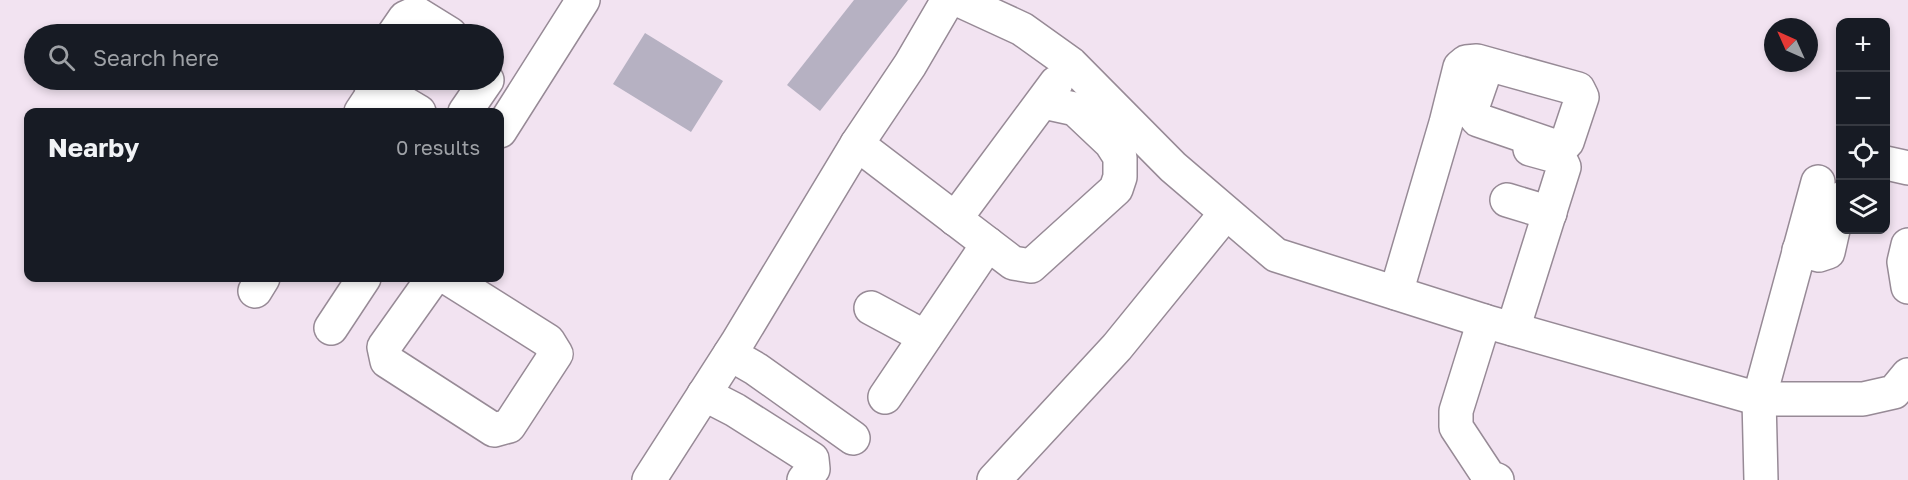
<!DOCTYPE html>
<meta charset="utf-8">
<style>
body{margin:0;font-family:"Golos Text",sans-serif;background:#242831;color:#f1f3f6}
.controls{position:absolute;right:18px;top:18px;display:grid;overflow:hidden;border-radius:12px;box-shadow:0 3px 9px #0003}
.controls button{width:54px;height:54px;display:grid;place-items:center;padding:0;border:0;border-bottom:2px solid #363941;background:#171b24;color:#f1f3f6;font:30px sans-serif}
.compass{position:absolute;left:1764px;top:18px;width:54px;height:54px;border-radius:50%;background:#171b24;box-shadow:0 3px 9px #0003;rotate:315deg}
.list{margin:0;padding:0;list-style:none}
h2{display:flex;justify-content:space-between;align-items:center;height:78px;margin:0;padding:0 24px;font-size:26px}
h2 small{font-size:20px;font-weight:400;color:#9ea1a6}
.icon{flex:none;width:33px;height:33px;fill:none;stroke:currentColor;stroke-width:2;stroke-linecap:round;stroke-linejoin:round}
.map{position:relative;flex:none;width:1908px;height:480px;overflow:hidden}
.search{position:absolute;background:#171b24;box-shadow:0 3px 9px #0003;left:24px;top:24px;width:480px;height:66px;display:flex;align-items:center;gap:15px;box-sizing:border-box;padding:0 21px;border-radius:33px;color:#9ea1a6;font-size:22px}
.panel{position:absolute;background:#171b24;box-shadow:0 3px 9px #0003;left:24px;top:108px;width:480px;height:174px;border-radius:12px}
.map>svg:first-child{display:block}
</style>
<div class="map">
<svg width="1908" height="480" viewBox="0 0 1908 480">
<rect width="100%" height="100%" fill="#f2e3f1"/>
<g fill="#b6b1c2">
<path d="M854,0h54l-88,111 -33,-26z"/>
<path d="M645,33l78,48 -32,51 -78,-48z"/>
</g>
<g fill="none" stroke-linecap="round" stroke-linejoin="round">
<defs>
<g id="minor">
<path d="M959,0l63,29 49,35 102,103 103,88 208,66 275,78 59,-217"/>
<path d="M394,34l11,-16 11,-5 34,21"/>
<path d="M370,80v3l49,29"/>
<path d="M361,112l8,-12h13l19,12"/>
<path d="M465,112l22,-32"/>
<path d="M500,131l83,-131"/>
<path d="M857,144l156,119 18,3 85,-77 4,-12v-20l-9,-14 -36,-34 -32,-7"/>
<path d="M1886,163l22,5"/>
<path d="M1507,200l43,13"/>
<path d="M955,219l101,-136"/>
<path d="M1908,245l-4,17 4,25"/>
<path d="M1799,250l20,5 9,-3 12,-53"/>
<path d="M433,278l-49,69 3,14 107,69 15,-4 47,-72 -8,-13 -100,-63"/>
<path d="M255,291l8,-13"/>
<path d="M1396,293l50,-170 14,-56 6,-5 11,-1 101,28 4,8 -15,45 -7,6 -82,-28 -7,-9 16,-46"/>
<path d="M871,308l54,29"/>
<path d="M1484,321l-28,90v16l33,50 8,3"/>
<path d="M331,328l33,-50"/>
<path d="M1513,329l51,-162 -5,-10 -29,-8"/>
<path d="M730,354l26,15 97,69"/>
<path d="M704,394l31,16 77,49 1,10 -9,11"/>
<path d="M885,397l103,-153"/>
<path d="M649,480l88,-137 120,-199 53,-79 38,-65"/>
<path d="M994,480l123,-133 109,-134"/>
<path d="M1761,480l-2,-81h104l31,-7 14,-17"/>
</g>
</defs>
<use href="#minor" stroke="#978a96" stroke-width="36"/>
<use href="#minor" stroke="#fff" stroke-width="33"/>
</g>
</svg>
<div class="controls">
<button>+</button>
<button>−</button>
<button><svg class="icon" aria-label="locate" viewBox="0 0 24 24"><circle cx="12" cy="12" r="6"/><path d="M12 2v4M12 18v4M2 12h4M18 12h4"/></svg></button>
<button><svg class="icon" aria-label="layers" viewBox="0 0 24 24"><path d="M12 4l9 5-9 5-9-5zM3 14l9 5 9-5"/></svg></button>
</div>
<svg class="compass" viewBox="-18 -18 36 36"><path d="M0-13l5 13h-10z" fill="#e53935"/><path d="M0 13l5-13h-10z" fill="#9ea1a6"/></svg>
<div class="search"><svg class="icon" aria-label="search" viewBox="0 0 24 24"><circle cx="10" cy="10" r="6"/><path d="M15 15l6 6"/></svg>Search here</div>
<section class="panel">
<h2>Nearby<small>0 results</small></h2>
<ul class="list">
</ul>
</section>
</div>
